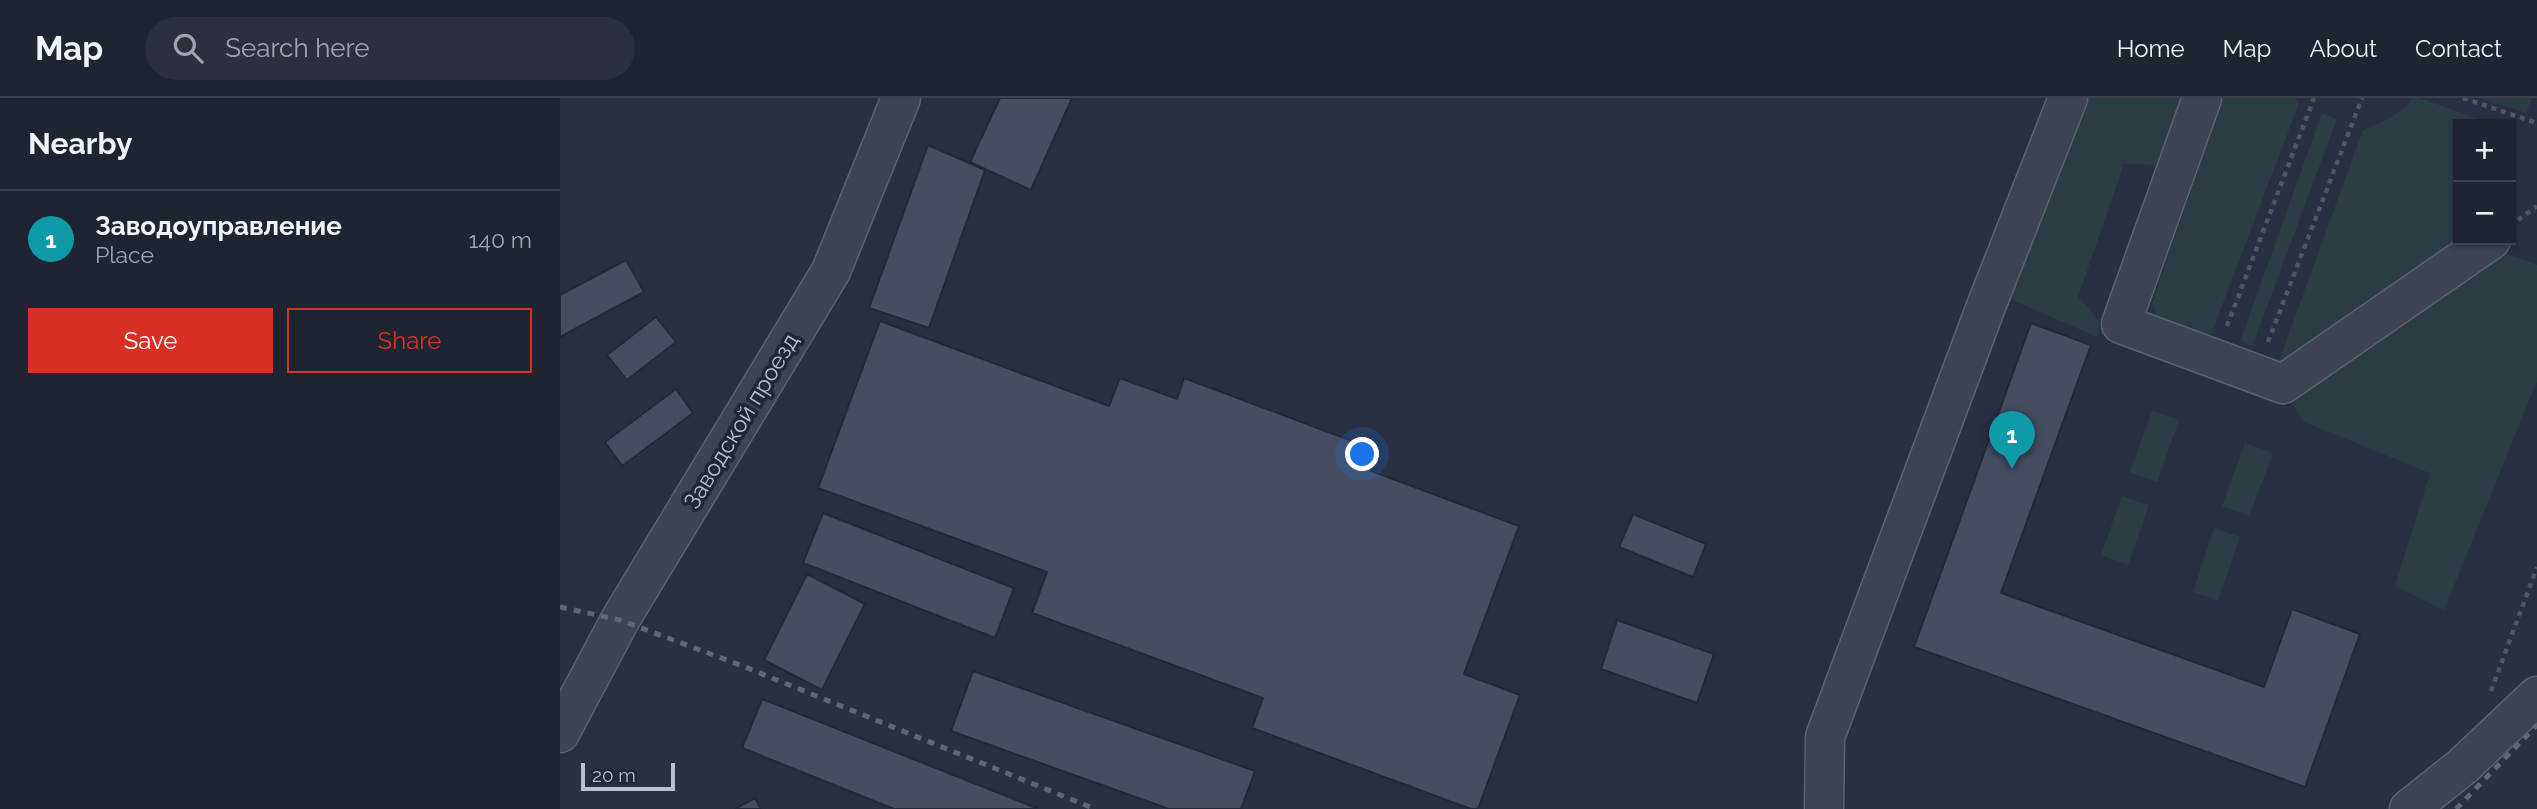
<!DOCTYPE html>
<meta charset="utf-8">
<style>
body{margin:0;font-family:Raleway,sans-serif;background:#2c303e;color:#f1f3f6}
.controls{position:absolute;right:21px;top:21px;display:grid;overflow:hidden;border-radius:0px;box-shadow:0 2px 5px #0004}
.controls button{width:63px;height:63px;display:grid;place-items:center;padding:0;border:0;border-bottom:2px solid #3c414d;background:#1f2432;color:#f1f3f6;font:35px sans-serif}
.scale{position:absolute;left:21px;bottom:18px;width:94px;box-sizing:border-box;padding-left:7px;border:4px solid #bbbfcc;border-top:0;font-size:19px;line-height:24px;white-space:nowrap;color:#bbbfcc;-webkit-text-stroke:5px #222738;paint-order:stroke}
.you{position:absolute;left:803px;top:357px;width:24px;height:24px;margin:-18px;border:5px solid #fff;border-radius:50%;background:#1a73e8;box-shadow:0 0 0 10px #1a73e833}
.badge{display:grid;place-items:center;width:46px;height:46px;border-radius:50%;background:#d93025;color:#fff;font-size:23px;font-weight:700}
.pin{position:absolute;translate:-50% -58px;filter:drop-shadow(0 2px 4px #0008)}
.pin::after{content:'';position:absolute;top:37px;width:24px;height:21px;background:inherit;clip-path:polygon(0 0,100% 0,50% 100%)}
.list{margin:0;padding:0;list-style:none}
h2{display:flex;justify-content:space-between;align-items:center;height:91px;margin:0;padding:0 28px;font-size:30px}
h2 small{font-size:23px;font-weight:400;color:#a1a4ac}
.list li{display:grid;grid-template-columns:46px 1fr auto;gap:21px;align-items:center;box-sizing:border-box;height:98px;padding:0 28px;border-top:2px solid #3c414d}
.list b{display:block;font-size:26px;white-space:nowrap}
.list p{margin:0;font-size:23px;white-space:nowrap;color:#a1a4ac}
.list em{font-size:23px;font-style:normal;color:#a1a4ac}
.actions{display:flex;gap:14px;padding:21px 28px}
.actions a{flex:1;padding:16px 0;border:2px solid #d93025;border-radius:0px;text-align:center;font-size:24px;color:#d93025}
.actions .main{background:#d93025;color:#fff}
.icon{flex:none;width:38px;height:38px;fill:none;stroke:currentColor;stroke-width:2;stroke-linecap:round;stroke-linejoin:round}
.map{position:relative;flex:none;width:1977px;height:711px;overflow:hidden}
header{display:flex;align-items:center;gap:42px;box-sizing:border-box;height:98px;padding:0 35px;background:#1f2432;border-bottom:2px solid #3c414d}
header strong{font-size:33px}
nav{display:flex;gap:38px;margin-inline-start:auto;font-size:24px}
.search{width:490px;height:63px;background:#2c303e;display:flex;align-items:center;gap:18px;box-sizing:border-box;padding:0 24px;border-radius:38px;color:#a1a4ac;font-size:26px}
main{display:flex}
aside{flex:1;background:#1f2432}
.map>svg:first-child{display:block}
</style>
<header>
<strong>Map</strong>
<div class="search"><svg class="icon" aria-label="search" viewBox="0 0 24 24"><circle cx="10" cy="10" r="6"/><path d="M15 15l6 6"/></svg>Search here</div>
<nav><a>Home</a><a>Map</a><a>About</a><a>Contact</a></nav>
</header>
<main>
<aside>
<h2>Nearby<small></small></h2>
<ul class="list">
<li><span class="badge" style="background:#0f9aa8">1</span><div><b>Заводоуправление</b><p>Place</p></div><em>140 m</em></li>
</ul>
<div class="actions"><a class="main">Save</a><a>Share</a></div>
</aside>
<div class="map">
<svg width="1977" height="711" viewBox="0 0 1977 711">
<rect width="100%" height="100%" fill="#293043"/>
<g fill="#2b3d44">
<path d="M1518,0h105l-26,67 -33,-1 -46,133 21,23 -2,17 -96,-42z"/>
<path d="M1663,0h71l5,5 -90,237 -52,-23 -5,-14z"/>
<path d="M1853,0h6l74,26h-35v116l-182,129 87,-239c20,-8 36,-14 50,-32z"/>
<path d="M1920,0h52l-6,15z"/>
<path d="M1762,15l15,6 -84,225 -3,2 -9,-7z"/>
<path d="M1946,156l31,11v116l-93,229 -49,-24 35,-113 -126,-51 -16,-25z"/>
<path d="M1592,313l27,9 -22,62 -27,-10z"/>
<path d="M1685,345l28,10 -24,63 -27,-10z"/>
<path d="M1562,398l27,9 -21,60 -27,-10z"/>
<path d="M1654,430l26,9 -22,63 -25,-8z"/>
</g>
<g fill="#464d62" stroke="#24293a" stroke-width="2">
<path d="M440,0h72l-41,92 -61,-28z"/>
<path d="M368,47l57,25 -56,158 -60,-20z"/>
<path d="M66,162l18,32 -84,45v-42z"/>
<path d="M96,219l20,25 -49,38 -20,-25z"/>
<path d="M320,223l229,85 11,-28 57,21 7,-21 195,73 -8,20 148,55 -55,148 56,21 -42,114h-7l-219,-81 11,-30 -231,-85 15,-41 -229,-84z"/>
<path d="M1471,225l60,22 -90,248 263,94 28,-78 68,25 -55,153 -391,-140z"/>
<path d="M116,291l17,24 -71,53 -17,-24z"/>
<path d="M263,415l191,75 -19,50 -192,-75z"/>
<path d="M1073,416l73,30 -13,33 -74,-30z"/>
<path d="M247,476l58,30 -43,86 -58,-30z"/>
<path d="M1057,522l97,34 -17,49 -96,-34z"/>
<path d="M413,573l282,100 -14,38h-72l-218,-78z"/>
<path d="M202,601l277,110h-145l-152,-61z"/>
<path d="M195,700l6,11h-26z"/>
</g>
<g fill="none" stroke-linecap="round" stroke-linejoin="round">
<defs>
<g id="minor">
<path d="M1642,0l-81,226 162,60 208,-144"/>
<path d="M0,635l60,-113 211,-349 70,-173"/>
<path d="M1264,711l1,-72 160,-428 83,-211"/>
<path d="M1849,711l54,-43 74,-70"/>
</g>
</defs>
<use href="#minor" stroke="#5c6070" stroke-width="41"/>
<g stroke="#495a60" stroke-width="4.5" stroke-dasharray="5 5" stroke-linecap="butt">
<path d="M1903,0l74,25"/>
<path d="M1958,122l19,-14"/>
<path d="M1667,228l87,-228"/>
<path d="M1708,244l94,-244"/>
<path d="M1931,593l46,-124"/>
</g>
<use href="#minor" stroke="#3d4352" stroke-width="38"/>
<g stroke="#606679" stroke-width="5" stroke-dasharray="7 7" stroke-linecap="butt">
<path d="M0,509l60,13 120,45 355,144"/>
<path d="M1896,711l81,-84"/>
</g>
</g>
<g text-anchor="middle" stroke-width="7" stroke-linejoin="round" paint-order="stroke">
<g font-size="23" fill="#bbbfcc" stroke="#222738">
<text transform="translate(181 323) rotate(-59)" y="8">Заводской проезд</text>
</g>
</g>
</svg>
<div class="controls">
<button>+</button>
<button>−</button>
</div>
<div class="scale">20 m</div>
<div class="you"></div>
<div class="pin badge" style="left:1452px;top:371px;background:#0f9aa8">1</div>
</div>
</main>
